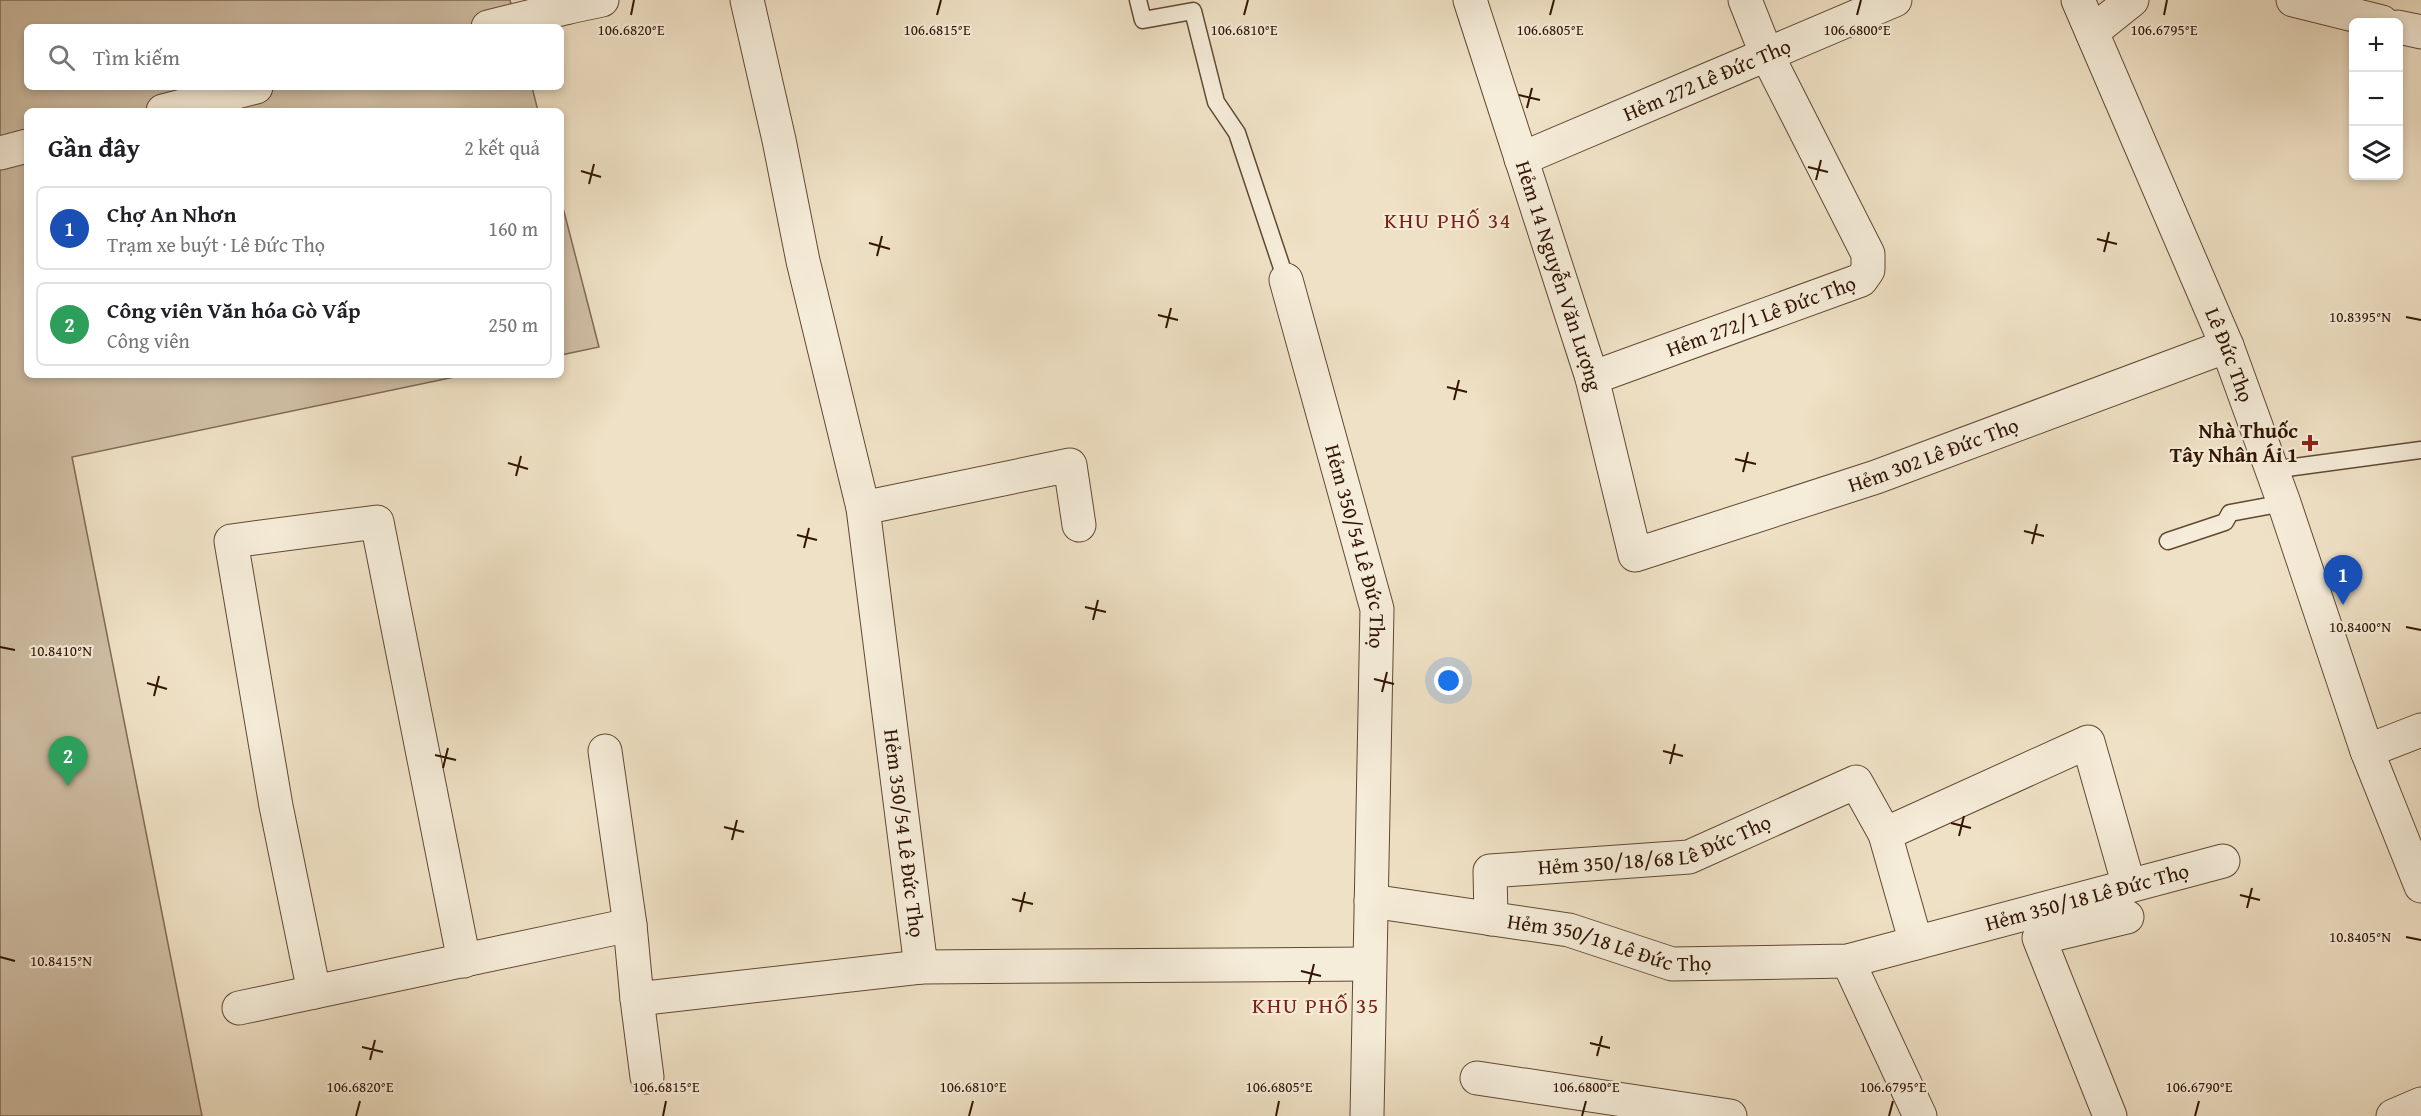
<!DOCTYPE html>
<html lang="vi">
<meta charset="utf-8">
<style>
body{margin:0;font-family:"Gentium Book Plus",serif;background:#f2f2f2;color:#202124}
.controls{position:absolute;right:18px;top:18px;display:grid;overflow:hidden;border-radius:9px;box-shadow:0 3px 9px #0003}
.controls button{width:54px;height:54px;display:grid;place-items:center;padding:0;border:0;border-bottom:2px solid #e0e0e0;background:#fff;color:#202124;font:30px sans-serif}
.you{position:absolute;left:1449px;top:681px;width:21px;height:21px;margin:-15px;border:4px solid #fff;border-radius:50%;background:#1a73e8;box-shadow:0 0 0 9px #1a73e833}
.badge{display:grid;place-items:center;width:39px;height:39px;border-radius:50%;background:#db2777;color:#fff;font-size:20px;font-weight:700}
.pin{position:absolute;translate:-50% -50px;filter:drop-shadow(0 2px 3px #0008)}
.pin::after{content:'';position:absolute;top:32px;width:21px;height:18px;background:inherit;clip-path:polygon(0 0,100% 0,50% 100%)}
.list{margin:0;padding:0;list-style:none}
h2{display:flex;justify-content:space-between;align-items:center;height:78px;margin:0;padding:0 24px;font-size:26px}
h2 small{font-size:20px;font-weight:400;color:#757577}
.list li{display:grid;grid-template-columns:39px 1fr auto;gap:18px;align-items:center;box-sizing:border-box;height:84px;margin:0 12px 12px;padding:0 12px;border:2px solid #e0e0e0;border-radius:9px}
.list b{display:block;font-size:22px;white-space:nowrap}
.list p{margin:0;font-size:20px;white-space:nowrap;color:#757577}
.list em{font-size:20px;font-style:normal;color:#757577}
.icon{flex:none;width:33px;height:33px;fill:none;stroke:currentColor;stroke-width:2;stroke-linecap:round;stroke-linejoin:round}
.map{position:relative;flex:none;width:2421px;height:1116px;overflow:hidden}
.search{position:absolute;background:#fff;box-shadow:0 3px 9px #0003;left:24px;top:24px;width:540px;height:66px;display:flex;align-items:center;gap:15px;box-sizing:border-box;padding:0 21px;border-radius:9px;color:#757577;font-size:22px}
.panel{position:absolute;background:#fff;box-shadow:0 3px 9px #0003;left:24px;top:108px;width:540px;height:270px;border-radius:9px}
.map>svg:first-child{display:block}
</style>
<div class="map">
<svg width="2421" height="1116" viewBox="0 0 2421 1116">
<rect width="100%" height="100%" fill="#efe1c5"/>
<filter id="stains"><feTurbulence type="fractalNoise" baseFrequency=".00333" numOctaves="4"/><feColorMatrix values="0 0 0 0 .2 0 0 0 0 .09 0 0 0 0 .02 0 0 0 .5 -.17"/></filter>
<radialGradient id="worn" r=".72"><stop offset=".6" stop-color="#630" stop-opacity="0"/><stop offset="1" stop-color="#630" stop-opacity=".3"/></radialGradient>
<g fill="#cfbea4" stroke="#806a53" stroke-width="1.5">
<path d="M0,0h510l7,27h-490v60h505l6,24h-511v264h437l-392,82 130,659h-202z"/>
<path d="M561,200l38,147 -38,8z"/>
</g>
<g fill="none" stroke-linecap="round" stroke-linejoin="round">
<defs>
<g id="service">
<path d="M1138,0l5,20 50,-9 23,91 21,31 49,147"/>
<path d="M2272,470l149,-20"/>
<path d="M2168,541l57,-19 5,-9 54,-10"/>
</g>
<g id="minor">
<path id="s1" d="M747,0l32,140 24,121 60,247 58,459 448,-3"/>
<path id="s2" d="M1470,0l122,378 43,177 241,-78 351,-131"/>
<path d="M2293,0l89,22"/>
<path d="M488,27l81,-20"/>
<path d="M2398,27l23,5"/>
<path d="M2092,32l40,-32"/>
<path d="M163,111l93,-24"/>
<path d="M0,153l27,-7"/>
<path id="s3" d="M1521,159l374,-159"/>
<path id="s4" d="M1286,280l91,329 -10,507"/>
<path id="s5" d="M1592,378l269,-98 7,-10v-16l-102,-201 -21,-53"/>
<path d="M863,508l207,-43 9,60"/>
<path d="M605,751l25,174 7,74 284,-32"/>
<path d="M2367,751l54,-21"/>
<path d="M1885,834l203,-92 41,144"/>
<path id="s6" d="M1371,901l198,29 103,34 176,-3 375,-100"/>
<path id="s7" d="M1491,919l-1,-48 199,-14 167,-75 29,52 31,109"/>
<path d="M1848,961l72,155"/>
<path d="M314,992l-38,-186 -45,-265 146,-19 87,439"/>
<path d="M637,999l10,78"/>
<path d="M239,1008l391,-83"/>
<path d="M1477,1078l253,38"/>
<path d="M2110,1116l-71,-178 88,-21"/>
<path d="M2393,1116l28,-12"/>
</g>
<g id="tertiary">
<path d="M568,0l1,7 33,-7"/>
<path id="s8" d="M2078,0l149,346 57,157 83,248 54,135"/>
</g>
</defs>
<use href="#service" stroke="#614833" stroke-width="19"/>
<use href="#minor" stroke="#614833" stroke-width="35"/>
<use href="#tertiary" stroke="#614833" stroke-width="35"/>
<use href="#service" stroke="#f5ecd9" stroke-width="16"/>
<use href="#minor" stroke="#f5ecd9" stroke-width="33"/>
<use href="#tertiary" stroke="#f5ecd9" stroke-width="33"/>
</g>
<path fill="none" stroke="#321502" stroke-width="2" d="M631,15l3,-15M937,15l4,-15M1244,15l4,-15M1550,15l4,-15M1857,15l4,-15M2164,15l3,-15M1519,95l21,5M1527,108l5,-20M1808,167l20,5M581,171l20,6M1816,180l5,-20M589,184l5,-20M2097,239l20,5M869,243l21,6M2104,252l5,-20M877,256l5,-20M1158,315l20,5M2406,317l15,3M1166,328l5,-20M1447,387l20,5M1454,400l5,-20M1735,459l21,5M508,463l20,6M1743,472l5,-20M516,476l5,-20M2024,531l20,5M797,535l20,5M2032,544l5,-20M804,548l5,-20M1085,607l21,5M1093,620l5,-20M2406,627l15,3M0,647l15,3M1374,679l20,5M147,683l20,6M1382,692l5,-20M154,696l5,-20M1663,751l20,5M435,755l21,5M1670,764l5,-20M443,768l5,-20M1951,823l20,5M724,827l20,5M1959,836l5,-20M732,840l5,-20M2240,895l20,5M1012,899l21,5M2247,908l5,-20M1020,912l5,-20M2406,937l15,3M0,957l15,4M1301,971l20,5M1309,984l5,-20M1590,1043l20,5M362,1047l21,5M1597,1056l5,-20M370,1060l5,-20M356,1116l4,-15M663,1116l3,-15M969,1116l4,-15M1276,1116l3,-15M1582,1116l4,-15M1889,1116l4,-15M2195,1116l4,-15"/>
<path fill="#8f2418" stroke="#f5ecd9" stroke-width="2" d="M2307 434h6v6h6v6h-6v6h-6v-6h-6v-6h6z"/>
<g text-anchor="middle" stroke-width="4.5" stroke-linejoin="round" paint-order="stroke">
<g font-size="21" fill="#321502" stroke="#f5ecd9">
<text dy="7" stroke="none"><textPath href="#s3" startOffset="202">Hẻm 272 Lê Đức Thọ</textPath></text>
<text dy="7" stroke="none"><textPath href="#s2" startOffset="290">Hẻm 14 Nguyễn Văn Lượng</textPath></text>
<text dy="7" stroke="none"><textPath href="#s5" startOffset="180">Hẻm 272/1 Lê Đức Thọ</textPath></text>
<text dy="7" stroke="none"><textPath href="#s8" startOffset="386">Lê Đức Thọ</textPath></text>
<text dy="7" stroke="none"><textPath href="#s2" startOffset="894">Hẻm 302 Lê Đức Thọ</textPath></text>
<text dy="7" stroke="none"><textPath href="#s4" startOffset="276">Hẻm 350/54 Lê Đức Thọ</textPath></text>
<text dy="7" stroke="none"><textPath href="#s1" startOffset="849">Hẻm 350/54 Lê Đức Thọ</textPath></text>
<text dy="7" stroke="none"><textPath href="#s7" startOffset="216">Hẻm 350/18/68 Lê Đức Thọ</textPath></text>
<text dy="7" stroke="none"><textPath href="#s6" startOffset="732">Hẻm 350/18 Lê Đức Thọ</textPath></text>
<text dy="7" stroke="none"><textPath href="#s6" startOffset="243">Hẻm 350/18 Lê Đức Thọ</textPath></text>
</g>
<g font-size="21" font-weight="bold" fill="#321502" stroke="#f5ecd9" text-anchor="end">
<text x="2298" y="438">Nhà Thuốc<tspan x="2298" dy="24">Tây Nhân Ái 1</tspan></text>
</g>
<g font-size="22" letter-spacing="1.5" fill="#7a1f14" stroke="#f5ecd9">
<text x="1448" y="228">KHU PHỐ 34</text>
<text x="1316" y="1013">KHU PHỐ 35</text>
</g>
</g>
<g font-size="15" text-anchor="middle" fill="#321502" stroke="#f5ecd9" stroke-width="4.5" stroke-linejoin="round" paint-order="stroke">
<text x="631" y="35">106.6820°E</text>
<text x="937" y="35">106.6815°E</text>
<text x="1244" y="35">106.6810°E</text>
<text x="1550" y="35">106.6805°E</text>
<text x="1857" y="35">106.6800°E</text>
<text x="2164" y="35">106.6795°E</text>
<text x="2360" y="322">10.8395°N</text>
<text x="2360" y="632">10.8400°N</text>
<text x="61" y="656">10.8410°N</text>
<text x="2360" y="942">10.8405°N</text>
<text x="61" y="966">10.8415°N</text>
<text x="360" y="1092">106.6820°E</text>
<text x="666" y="1092">106.6815°E</text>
<text x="973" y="1092">106.6810°E</text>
<text x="1279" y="1092">106.6805°E</text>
<text x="1586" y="1092">106.6800°E</text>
<text x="1893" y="1092">106.6795°E</text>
<text x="2199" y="1092">106.6790°E</text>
</g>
<rect width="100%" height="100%" filter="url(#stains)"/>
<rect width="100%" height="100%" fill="url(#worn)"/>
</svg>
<div class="controls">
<button>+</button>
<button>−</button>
<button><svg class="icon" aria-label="layers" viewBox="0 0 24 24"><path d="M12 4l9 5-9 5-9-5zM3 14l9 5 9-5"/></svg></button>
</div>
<div class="you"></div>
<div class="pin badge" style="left:2343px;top:605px;background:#1a4fb4">1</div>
<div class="pin badge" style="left:68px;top:786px;background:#2e9e5b">2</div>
<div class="search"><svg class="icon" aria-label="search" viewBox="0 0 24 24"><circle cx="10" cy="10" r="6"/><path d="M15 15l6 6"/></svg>Tìm kiếm</div>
<section class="panel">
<h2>Gần đây<small>2 kết quả</small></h2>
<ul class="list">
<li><span class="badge" style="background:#1a4fb4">1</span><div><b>Chợ An Nhơn</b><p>Trạm xe buýt · Lê Đức Thọ</p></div><em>160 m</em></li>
<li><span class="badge" style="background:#2e9e5b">2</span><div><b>Công viên Văn hóa Gò Vấp</b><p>Công viên</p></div><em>250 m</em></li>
</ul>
</section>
</div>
